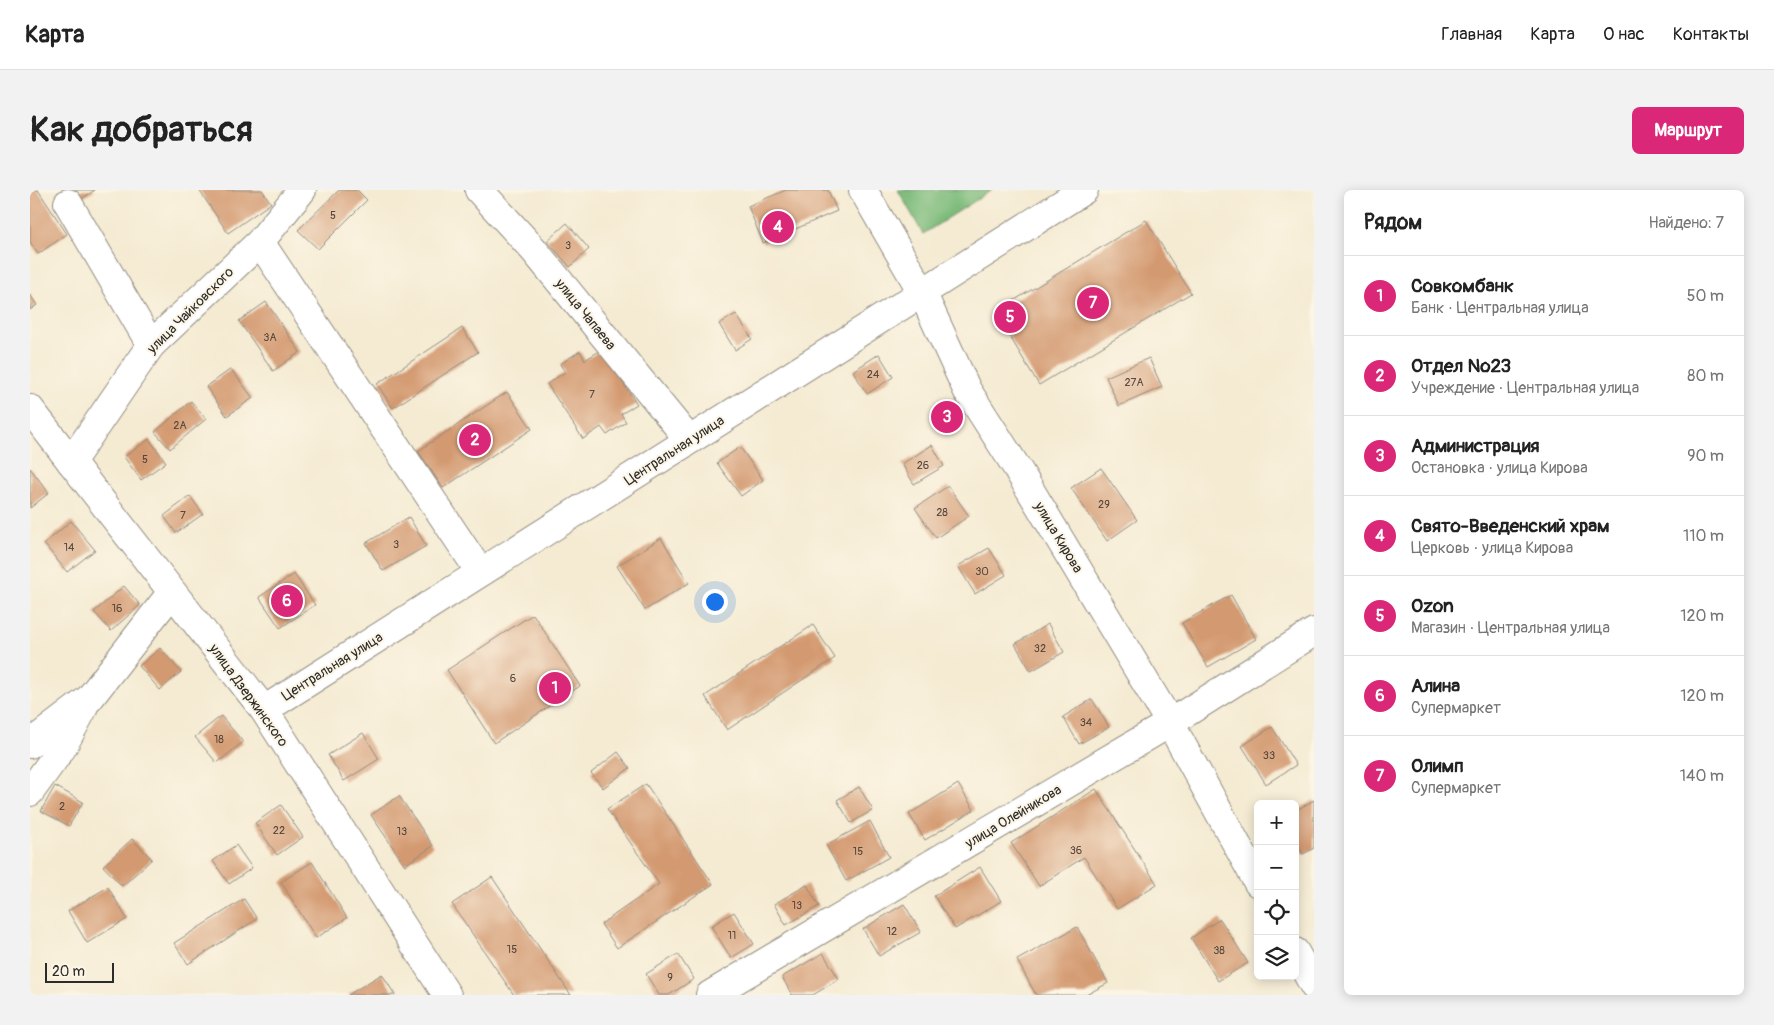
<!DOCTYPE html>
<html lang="ru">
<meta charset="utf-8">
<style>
body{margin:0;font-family:Pangolin,sans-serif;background:#f2f2f2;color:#222}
.controls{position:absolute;right:15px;bottom:15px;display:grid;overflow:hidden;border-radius:8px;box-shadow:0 2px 12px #0003}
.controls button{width:45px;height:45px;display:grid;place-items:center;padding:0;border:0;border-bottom:1px solid #e0e0e0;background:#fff;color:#222;font:25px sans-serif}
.scale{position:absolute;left:15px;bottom:12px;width:69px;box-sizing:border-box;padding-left:5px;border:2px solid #2b2b2b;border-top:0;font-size:14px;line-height:18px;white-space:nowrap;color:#2b2b2b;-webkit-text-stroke:4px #fcf5e5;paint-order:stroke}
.you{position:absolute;left:684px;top:411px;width:18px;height:18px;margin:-12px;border:4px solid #fff;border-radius:50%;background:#1a73e8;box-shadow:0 0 0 8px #1a73e833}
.badge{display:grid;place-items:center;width:32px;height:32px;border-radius:50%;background:#db2777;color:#fff;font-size:16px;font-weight:700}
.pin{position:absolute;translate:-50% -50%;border:2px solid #fff;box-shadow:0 1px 5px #0006}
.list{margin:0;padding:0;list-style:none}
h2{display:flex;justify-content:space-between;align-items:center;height:65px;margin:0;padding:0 20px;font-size:21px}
h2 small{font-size:16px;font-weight:400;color:#767676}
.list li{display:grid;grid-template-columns:32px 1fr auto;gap:15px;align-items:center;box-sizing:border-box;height:80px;padding:0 20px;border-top:1px solid #e0e0e0}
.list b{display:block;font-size:19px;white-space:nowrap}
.list p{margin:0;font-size:16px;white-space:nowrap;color:#767676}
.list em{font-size:16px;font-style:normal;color:#767676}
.icon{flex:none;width:28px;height:28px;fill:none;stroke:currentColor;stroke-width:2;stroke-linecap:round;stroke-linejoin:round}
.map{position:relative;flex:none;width:1284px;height:805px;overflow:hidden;border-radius:8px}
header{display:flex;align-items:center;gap:30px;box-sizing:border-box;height:70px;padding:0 25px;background:#fff;border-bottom:1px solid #e0e0e0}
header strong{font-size:24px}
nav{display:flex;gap:28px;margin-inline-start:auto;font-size:18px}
.intro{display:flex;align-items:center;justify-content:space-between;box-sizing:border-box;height:120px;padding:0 30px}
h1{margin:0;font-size:35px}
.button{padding:12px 22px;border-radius:8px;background:#db2777;color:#fff;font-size:18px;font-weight:700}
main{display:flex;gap:30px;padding:0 30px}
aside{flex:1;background:#fff;border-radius:8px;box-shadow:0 2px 12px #0003}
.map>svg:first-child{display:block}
</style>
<header>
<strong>Карта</strong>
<nav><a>Главная</a><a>Карта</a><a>О нас</a><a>Контакты</a></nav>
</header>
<div class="intro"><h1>Как добраться</h1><a class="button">Маршрут</a></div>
<main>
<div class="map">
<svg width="1284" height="805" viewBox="0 0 1284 805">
<rect width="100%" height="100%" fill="#fcf5e5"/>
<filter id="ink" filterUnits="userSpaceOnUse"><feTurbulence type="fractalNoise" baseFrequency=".02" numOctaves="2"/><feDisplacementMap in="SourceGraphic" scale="10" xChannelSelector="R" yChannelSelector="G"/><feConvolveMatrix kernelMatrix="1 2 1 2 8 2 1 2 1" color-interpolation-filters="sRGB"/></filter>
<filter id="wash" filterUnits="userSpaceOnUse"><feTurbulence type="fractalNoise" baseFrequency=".0096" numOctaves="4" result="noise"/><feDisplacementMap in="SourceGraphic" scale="20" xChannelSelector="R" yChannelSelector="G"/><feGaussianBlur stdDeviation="1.12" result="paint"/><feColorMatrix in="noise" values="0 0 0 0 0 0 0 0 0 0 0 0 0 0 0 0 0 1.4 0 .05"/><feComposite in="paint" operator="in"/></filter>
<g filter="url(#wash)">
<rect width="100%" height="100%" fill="#f5ebd3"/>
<path fill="#7ebc7b" stroke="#547453" d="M868,0h94l-69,44z"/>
<g id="blocks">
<g fill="#d39970">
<path d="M0,0h8l29,44 -29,20 -8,-12z"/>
<path d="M44,0h21l-15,10z"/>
<path d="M169,0h63l9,13 -43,30z"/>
<path d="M309,0h18l10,10 -49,49 -20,-19z"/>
<path d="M756,0h42l9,21 -74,32 -15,-37z"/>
<path d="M1116,30l45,73 -152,92 -44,-73z"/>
<path d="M537,33l22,26 -19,18 -23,-26z"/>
<path d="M0,105l7,10 -7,5z"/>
<path d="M236,112l34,50 -27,19 -34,-50z"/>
<path d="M706,124l16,25 -17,11 -16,-26z"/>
<path d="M432,138l16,24 -85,56 -16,-24z"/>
<path d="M571,160l36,54 -16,10 5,8 -19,13 -6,-8 -18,12 -36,-55 18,-12 -5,-8 20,-13 5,9z"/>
<path d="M849,164l14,23 -26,17 -14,-23z"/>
<path d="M1119,168l13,29 -43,19 -13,-29z"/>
<path d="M201,179l22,29 -26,18 -21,-29z"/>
<path d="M477,202l25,37 -89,59 -25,-37z"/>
<path d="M161,211l15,18 -36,30 -15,-17z"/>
<path d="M119,249l17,23 -25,18 -17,-23z"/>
<path d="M902,255l12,21 -30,18 -12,-20z"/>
<path d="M710,257l23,33 -22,16 -24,-33z"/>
<path d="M0,278l19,25 -19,15z"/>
<path d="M1071,278l36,52 -30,21 -36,-53z"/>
<path d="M918,296l21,30 -33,22 -21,-30z"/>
<path d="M160,306l13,18 -27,19 -12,-17z"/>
<path d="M379,327l17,29 -43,25 -17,-28z"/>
<path d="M41,331l24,29 -28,22 -23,-28z"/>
<path d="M631,348l28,45 -44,27 -28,-44z"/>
<path d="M959,358l17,27 -31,19 -17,-28z"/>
<path d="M264,384l21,31 -35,23 -21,-31z"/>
<path d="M94,396l16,19 -29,26 -17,-19z"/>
<path d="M1201,405l25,44 -48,28 -26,-44z"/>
<path d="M503,424l47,72 -86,57 -47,-73z"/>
<path d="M1018,434l16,28 -33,19 -16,-27z"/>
<path d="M783,435l22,33 -108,72 -22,-34z"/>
<path d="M130,458l21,24 -21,18 -21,-24z"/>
<path d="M1062,509l17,28 -30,17 -16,-27z"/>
<path d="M191,526l22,26 -26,21 -22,-26z"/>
<path d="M1242,537l24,38 -30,19 -24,-38z"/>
<path d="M333,543l16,26 -35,22 -16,-26z"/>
<path d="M588,562l12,16 -27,20 -12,-15z"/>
<path d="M616,594l67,100 -96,64 -16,-24 58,-40 -52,-75z"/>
<path d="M928,594l16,26 -49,30 -16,-26z"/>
<path d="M25,596l28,16 -14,24 -28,-15z"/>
<path d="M829,597l14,23 -22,13 -14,-23z"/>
<path d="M1066,599l61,95 -40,25 -33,-52 -45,29 -28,-43z"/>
<path d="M369,606l34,50 -28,19 -34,-50z"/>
<path d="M1284,610v48l-11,6 -8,-14v-29z"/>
<path d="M251,615l22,32 -26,18 -22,-32z"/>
<path d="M840,631l19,36 -43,24 -20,-36z"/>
<path d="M102,649l20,20 -30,27 -19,-20z"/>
<path d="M206,655l16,23 -23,16 -16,-23z"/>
<path d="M282,672l35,56 -31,20 -35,-56z"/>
<path d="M950,677l21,34 -46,28 -21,-33z"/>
<path d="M462,687l79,118h-57l-62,-91z"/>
<path d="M777,695l12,21 -33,19 -12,-21z"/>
<path d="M78,697l19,32 -40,24 -19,-32z"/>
<path d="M214,709l13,20 -69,45 -14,-21z"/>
<path d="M874,714l17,28 -42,24 -16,-27z"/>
<path d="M704,722l20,32 -23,14 -20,-32z"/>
<path d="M1190,729l28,44 -30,18 -27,-43z"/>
<path d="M1047,737l31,56 -22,12h-50l-19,-35z"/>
<path d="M793,763l16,26 -26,16h-21l-10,-18z"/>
<path d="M648,764l16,25 -25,16h-10l-13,-21z"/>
<path d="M352,784l13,21h-47z"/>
</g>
</g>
</g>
<g filter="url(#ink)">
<use href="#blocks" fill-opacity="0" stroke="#908b7f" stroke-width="1"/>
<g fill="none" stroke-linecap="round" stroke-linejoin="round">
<defs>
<g id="minor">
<path d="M449,0l54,59 156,191"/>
<path d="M833,0l59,102 45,98 50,78 153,255 88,160"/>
<path d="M38,13l83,142"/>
<path d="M230,52l220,330"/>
<path d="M0,219l234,301 183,285"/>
<path d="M41,272l80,-117 109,-103 42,-52"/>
<path d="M234,520l820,-520"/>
<path d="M0,554l59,-45 83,-107"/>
<path d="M0,602l32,-44 21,-39"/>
<path d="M1265,762l19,34"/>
<path d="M680,805l460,-272 144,-91"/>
</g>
</defs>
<use href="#minor" stroke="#908b7f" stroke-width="30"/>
<use href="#minor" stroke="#fff" stroke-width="28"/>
</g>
</g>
<g text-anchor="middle" stroke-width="4" stroke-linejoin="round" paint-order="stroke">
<g font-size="11" fill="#55463c">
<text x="303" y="29">5</text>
<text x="538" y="59">3</text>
<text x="240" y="151">3А</text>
<text x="843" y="188">24</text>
<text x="1104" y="196">27А</text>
<text x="562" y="208">7</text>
<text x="150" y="239">2А</text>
<text x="115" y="273">5</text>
<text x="893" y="279">26</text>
<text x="1074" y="318">29</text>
<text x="912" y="326">28</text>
<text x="153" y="329">7</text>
<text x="366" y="358">3</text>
<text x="39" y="361">14</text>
<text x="952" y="385">30</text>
<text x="87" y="422">16</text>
<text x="1010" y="462">32</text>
<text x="483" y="492">6</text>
<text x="1056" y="536">34</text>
<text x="189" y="553">18</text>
<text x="1239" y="569">33</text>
<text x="32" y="620">2</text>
<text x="249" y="644">22</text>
<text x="372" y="645">13</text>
<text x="1046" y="664">36</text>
<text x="828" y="665">15</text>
<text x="767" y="719">13</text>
<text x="862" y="745">12</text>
<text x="702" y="749">11</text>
<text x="482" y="763">15</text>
<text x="1189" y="764">38</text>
<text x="640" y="791">9</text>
</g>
<g font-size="14" fill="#2b2b2b" stroke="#fcf5e5">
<text transform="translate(160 120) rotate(-45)" y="5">улица Чайковского</text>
<text transform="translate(556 124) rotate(51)" y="5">улица Чапаева</text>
<text transform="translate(644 260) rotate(-33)" y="5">Центральная улица</text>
<text transform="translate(1029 347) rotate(59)" y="5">улица Кирова</text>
<text transform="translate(302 476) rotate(-32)" y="5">Центральная улица</text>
<text transform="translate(219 505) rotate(54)" y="5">улица Дзержинского</text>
<text transform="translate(983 626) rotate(-31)" y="5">улица Олейникова</text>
</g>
</g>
</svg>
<div class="controls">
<button>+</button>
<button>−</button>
<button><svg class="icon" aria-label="locate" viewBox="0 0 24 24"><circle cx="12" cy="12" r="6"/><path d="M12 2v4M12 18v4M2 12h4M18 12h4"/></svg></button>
<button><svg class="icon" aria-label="layers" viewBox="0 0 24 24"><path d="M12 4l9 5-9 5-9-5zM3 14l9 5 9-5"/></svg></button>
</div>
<div class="scale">20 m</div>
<div class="you"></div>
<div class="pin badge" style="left:525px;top:498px">1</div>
<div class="pin badge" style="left:445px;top:250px">2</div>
<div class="pin badge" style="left:917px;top:227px">3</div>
<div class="pin badge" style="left:748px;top:37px">4</div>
<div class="pin badge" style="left:980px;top:127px">5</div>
<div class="pin badge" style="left:257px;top:411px">6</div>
<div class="pin badge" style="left:1063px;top:113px">7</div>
</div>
<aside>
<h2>Рядом<small>Найдено: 7</small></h2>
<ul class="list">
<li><span class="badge">1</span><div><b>Совкомбанк</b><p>Банк · Центральная улица</p></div><em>50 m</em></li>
<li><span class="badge">2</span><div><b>Отдел №23</b><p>Учреждение · Центральная улица</p></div><em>80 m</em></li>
<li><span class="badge">3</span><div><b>Администрация</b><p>Остановка · улица Кирова</p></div><em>90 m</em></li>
<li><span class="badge">4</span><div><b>Свято-Введенский храм</b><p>Церковь · улица Кирова</p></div><em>110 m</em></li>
<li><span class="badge">5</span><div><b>Ozon</b><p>Магазин · Центральная улица</p></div><em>120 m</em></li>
<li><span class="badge">6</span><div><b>Алина</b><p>Супермаркет</p></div><em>120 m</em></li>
<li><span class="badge">7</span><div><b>Олимп</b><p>Супермаркет</p></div><em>140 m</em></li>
</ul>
</aside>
</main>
